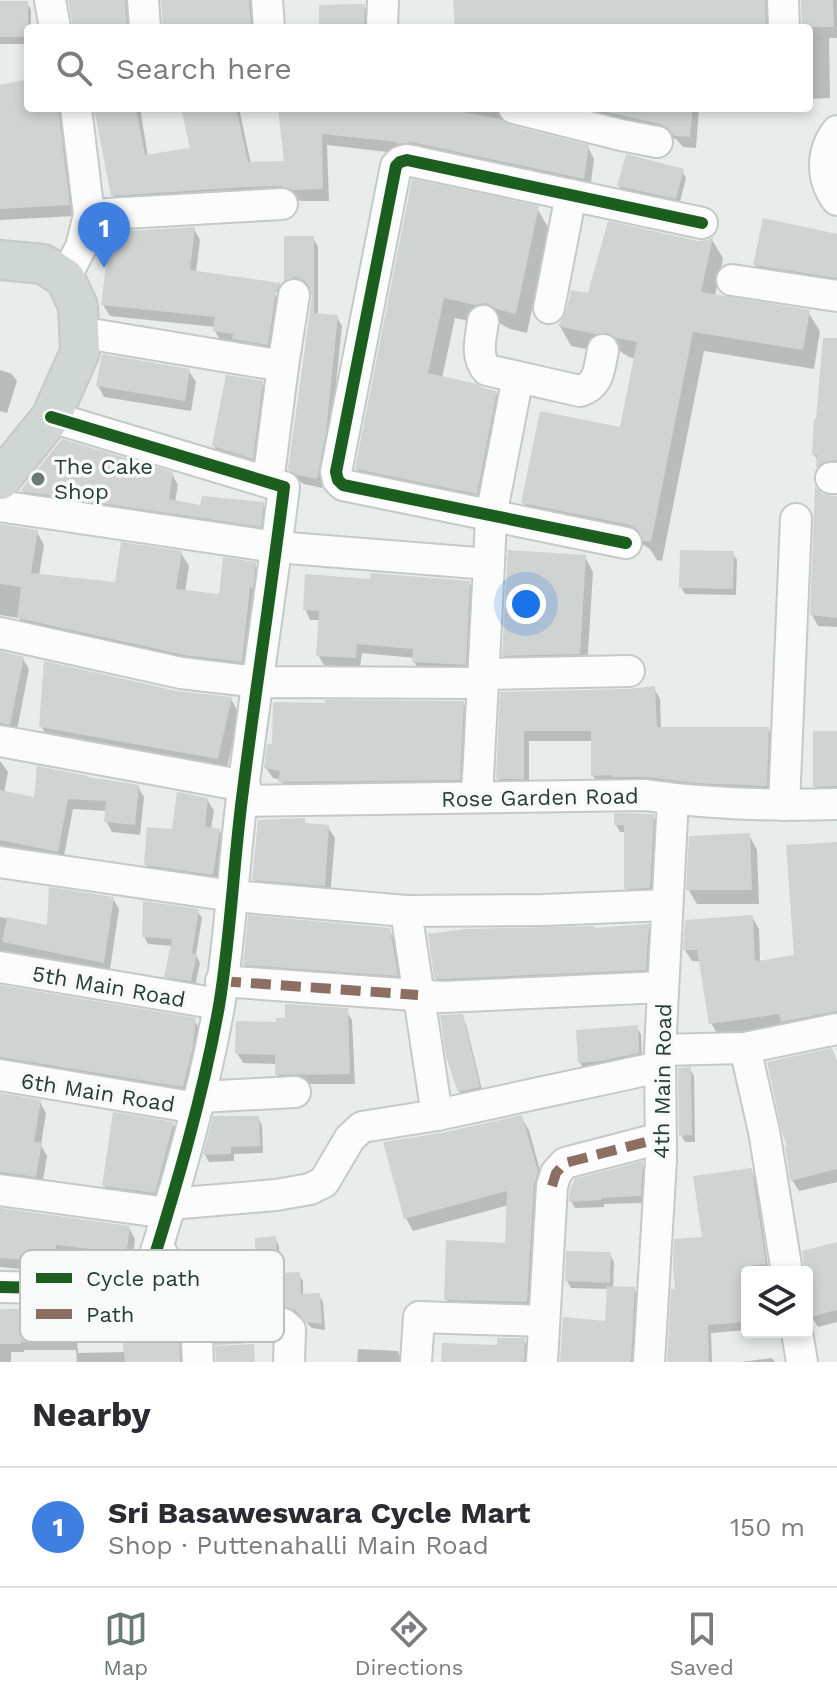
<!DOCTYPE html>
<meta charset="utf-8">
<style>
body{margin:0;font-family:"Work Sans",sans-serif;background:#f2f2f3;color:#2b2b33}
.controls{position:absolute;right:24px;bottom:24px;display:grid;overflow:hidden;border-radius:8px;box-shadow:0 4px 12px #0003}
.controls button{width:72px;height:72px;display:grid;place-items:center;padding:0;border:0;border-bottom:2px solid #e1e1e2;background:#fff;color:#2b2b33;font:40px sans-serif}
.you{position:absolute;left:526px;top:604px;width:28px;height:28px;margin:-20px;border:6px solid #fff;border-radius:50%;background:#1a73e8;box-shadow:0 0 0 12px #1a73e833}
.badge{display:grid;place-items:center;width:52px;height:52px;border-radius:50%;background:#6b7b74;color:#fff;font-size:26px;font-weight:700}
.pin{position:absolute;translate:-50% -66px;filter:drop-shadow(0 2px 4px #0008)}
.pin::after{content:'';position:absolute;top:42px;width:28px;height:24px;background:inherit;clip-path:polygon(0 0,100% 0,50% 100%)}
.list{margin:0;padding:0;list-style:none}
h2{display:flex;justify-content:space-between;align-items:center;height:104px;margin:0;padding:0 32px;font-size:34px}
h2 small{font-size:26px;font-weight:400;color:#7c7c81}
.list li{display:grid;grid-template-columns:52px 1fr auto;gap:24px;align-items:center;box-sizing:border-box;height:120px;padding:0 32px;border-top:2px solid #e1e1e2}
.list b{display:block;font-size:30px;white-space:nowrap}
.list p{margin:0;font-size:26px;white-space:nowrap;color:#7c7c81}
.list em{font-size:26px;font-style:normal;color:#7c7c81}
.icon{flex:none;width:44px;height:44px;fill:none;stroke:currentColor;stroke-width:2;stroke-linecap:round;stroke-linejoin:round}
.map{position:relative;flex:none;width:837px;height:1362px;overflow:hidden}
.search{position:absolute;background:#fff;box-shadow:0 4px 12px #0003;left:24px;right:24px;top:24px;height:88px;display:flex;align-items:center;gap:20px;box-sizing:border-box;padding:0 28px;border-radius:8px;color:#7c7c81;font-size:30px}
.sheet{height:224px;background:#fff}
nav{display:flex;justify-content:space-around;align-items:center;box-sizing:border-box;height:112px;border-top:2px solid #e1e1e2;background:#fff;font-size:22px;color:#7c7c81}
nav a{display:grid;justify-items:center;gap:4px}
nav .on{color:#6b7b74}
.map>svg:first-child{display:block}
</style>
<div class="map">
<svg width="837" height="1362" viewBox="0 0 837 1362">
<rect width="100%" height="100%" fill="#e8ecea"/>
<g fill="#0003">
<path d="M70,0h67l-5,28h-58z"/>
<path d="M163,0h98l-5,28h-91z"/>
<path d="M462,0h315l-6,28h-315z"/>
<path d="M803,0h34v38h-8l1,60 -21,1v-71h-5z"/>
<path d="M0,3h27l4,7v18h-3v16h-28z"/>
<path d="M364,6l6,12v10h-49z"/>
<path d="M28,81v27h40l7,108 -75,4v-133z"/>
<path d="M100,108h40l8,49 44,-7 -9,-42h56l12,56 35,-1 -6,-55h227l-4,8 -1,8 86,23 6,12 -4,31 -185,-36 -78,-9 2,56h-28l-12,-4 -170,10 -6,-12z"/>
<path d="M551,108h148l-3,40 -13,-1 -6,-7 -8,-4z"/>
<path d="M682,171l4,7 -7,27 -56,-12 -4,-7z"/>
<path d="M413,182l124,26 12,21 -22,104 -17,-4 -11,-6 -11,2 -33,-7 -13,60 54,14 12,21 -20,101 -119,-25 -12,-20z"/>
<path d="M194,229l6,11 -4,32 84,13 6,10 -3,6 -5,-9h-4l7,13 -7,51 -53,-14 -6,-11v-4l-105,-11 -7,-11z"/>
<path d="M313,238l5,9v68l19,2 5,9 -12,116 -8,46 -18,-4 -8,-5 -6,-10 23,-179 -10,-4 -12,3 -5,-9z"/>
<path d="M837,239v48l-76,-12 -6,-10z"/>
<path d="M712,240l11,18 -8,38 93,16 12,19 -6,38 -110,-18 -42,210 -5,-1 -7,-11 -8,-5 -107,-22 -11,-19 98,-74 14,-70 -7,-2 -9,-6 -12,2 -37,-7 -11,-20 8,-13 22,-18 108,-52z"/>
<path d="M837,362v108l-13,7 -6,-9v-6l-4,-8z"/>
<path d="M0,370l12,4 5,7 -10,32 -7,-2z"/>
<path d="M189,371l7,11 -5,29 -87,-14 -6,-11z"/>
<path d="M262,383l6,11 -10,75 -38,-12 -6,-11z"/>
<path d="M172,474l6,11 -3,17 27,5 61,-3 6,10 -3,22 -238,-35 -5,-10z"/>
<path d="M822,496l15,2v129l-19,-1 -6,-11z"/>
<path d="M0,526l37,6 7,13 -5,31 78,9 64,-32 8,13 -4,26 35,4 35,-32 7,13 -13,97 -223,-43 -7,-13 -19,-3z"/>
<path d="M732,553l5,7 -1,35 -51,-1 -4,-7z"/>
<path d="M585,557l8,15 -6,96 -74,2 -9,-15z"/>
<path d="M372,581l97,1 6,11 -4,81 -51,-2 -6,-10v-4l-52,-5 -2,15 -36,-3 -6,-10 3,-35h-11l-5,-11z"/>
<path d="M0,653l23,6 6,10 -13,66h-16z"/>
<path d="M654,688l6,11 1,30h107l6,10 -2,57 -172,-10 -7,-10v-35h-64v48h-25l-6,-10 4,-85z"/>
<path d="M177,693l54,6 8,15 -13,59 -176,-32 -9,-15z"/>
<path d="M463,703l6,10 -4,77 -179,2 -5,-12 -8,-2 -7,-10z"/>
<path d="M837,733v61l-17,-1 -5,-7z"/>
<path d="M0,761l8,11 -4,21 32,7 102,-13 6,10 -4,38 -28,-3 -6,-11 1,-10 -34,-2 -10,52 -63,-12z"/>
<path d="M207,799l7,12 -3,18 8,1 7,12 -7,43 -67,-9 -6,-12 28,-33z"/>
<path d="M653,816l4,7 -4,71 -22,1 -5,-7v-56h-6l-4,-7z"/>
<path d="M304,820l3,6 21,1 7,11 -5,58 -70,-6 -6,-11z"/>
<path d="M749,835l8,15 2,54h-62l-9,-15z"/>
<path d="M837,844v179l-52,2 -67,10 -7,-12 -10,-62h-9l-7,-11 67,-33 7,12 1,33 36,-5z"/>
<path d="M113,899l6,10 -10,67 -109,-15v-44l49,10z"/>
<path d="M197,911l5,7 -6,37 4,8 -5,24 -24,-4 -5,-7 7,-30 -25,-2 -4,-8z"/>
<path d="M647,926l6,10 -2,44 -209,8 -6,-10 158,-48z"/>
<path d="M389,930l7,11 7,45 -151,-11 -7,-11z"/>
<path d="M0,987l194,33 7,11 -12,66 -189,-28z"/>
<path d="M346,1010l6,10 3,64h-72l-6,-10v-10l-34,-1 -6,-10z"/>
<path d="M462,1016l4,8 17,70 -19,5 -5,-8z"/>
<path d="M636,1027l5,7 1,26 -58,10 -4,-8z"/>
<path d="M831,1051l6,10v121l-38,9 -7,-11z"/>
<path d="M690,1069l4,7 1,66h-10l-4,-7z"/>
<path d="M0,1095l40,7 6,11 -5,32 6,11 -5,31 -42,-4z"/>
<path d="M521,1117l8,13 15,55 -10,129 -81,-2 -7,-13 61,-54 2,-40 -96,26 -7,-13 35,-83z"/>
<path d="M258,1118l4,7 1,28 -29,1v7l-25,1 -4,-7z"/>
<path d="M173,1124l7,11 -19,68 -51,-6 -6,-12z"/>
<path d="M642,1164l4,6 -2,33 -40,1v3l-29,1 -4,-7z"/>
<path d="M751,1170l4,8 13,88 3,6h-24v58l-36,3 1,29h-36l1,-71 27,-52z"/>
<path d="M0,1210l129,18 6,11 -3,28 -33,-4 -3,-4 -35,-4 -2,18 -59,-6z"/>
<path d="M275,1238l4,8 2,29 17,-1 5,7v15l16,-1 4,7 2,28 -13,-2 -11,-11 -13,-4 -19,1 -4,-8 -6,-13z"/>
<path d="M837,1244v78l-19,5 -7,-11 -4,-18v-26z"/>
<path d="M610,1254l4,8 -1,26 21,1 5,8 -4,65h-73l45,-39 2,-34 -38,-1 -4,-7z"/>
<path d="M164,1304l5,7 3,26h6l4,8 1,17h-106l-1,-12h-52v2h-13v10h-11v-51h48l23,-5 4,8 3,39 48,-1z"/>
<path d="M524,1340l5,8 -1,14h-84z"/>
<path d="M358,1349l40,2 4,11h-45z"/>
<path d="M772,1358l3,4h-34z"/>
</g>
<g fill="#cfd3d1">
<path d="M68,0h57l2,28h-54z"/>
<path d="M161,0h88l2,28h-88z"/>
<path d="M453,0h312l1,28h-311z"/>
<path d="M801,0h32l1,27h-32z"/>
<rect x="0" y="1" width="28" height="36"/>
<path d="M365,4l-1,24h-45v-23z"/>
<path d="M28,79v29h30l12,97 -70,4v-124z"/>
<path d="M94,108h42l9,47 45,-7 -9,-40h55l12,54 36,-1 -6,-53h182l-1,3 41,8 10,6 79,20 -5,34 -173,-37 -14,2v-2l-75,-8 1,55 -30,1 -12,-4 -35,1 -135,9z"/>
<path d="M588,108h105l-3,29 -16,-1 -6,-8 -8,-4z"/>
<path d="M626,154l58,15 -8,30 -59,-13z"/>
<path d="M412,179l127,27 -23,108 -20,-5 -10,-6 -11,2 -31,-7 -16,75 49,11 6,4 14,3 -20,103 -122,-25z"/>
<path d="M763,218l74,16v44l-84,-13z"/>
<path d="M608,221l90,20 9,-1 6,-3 -12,55 109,18 -7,40 -110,-18 -42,210 -8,-1 -5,-11 -8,-5 -109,-22 19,-92 80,16 17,-85 -21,-4 -9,-5 -12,1 -37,-8 8,-14 5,-22 17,3z"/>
<path d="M195,227l-5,43 91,13 -5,9 -8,53 -36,-6 1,-5 -20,-3 2,-14 -114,-12 9,-73z"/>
<path d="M284,236h30v77l24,2 -12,117 -9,47 -20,-4 -9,-6 24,-172 -2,-9 -5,-7 -9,-4 -12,4z"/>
<path d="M823,338h14v122l-14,2 -7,6 1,-13h-5l2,-36h2z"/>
<path d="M102,354l88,15 -5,32 -89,-15z"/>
<path d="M226,375l37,6 -10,78 -41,-13z"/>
<path d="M62,439l111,33 -4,27 31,6 2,-9 62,6 -3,25 -241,-36z"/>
<path d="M815,486l8,8 14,2v122l-27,-3z"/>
<path d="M0,524l38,6 -7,43 84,9 6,-40 61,9 -6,38 43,5 4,-37 33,5 -3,26 -3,-1 -8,75 -58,-7 -167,-37 4,-31 -21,-3z"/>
<path d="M508,550l78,5 -6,99 -78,2z"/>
<path d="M680,550l54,1 -1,38 -54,-1z"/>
<path d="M371,573l99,8 -4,84 -54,-3 1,-13 -56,-5 -1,14 -40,-2 3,-45 -16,-1 2,-36 65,5z"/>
<path d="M0,651l24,6 -14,68 -10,-2z"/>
<path d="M44,661l133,30 55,6 -14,62 -179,-32z"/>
<path d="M655,686l2,41h112l-2,59 -73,-3 -47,-6h-35v-2l-21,1v-45h-67v48h-28l4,-87 129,-3z"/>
<path d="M325,700l139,1 -4,79 -182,2 2,-11 -16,-3 3,-24h5l1,-42 52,1z"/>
<path d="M813,731h24v55l-24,1z"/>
<path d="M37,766l51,10v1l51,8 -4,40 -31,-3 2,-21 -38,-2 -10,53 -58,-12v-50l34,7z"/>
<path d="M177,792l31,6 -3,28 15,3 -7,46 -69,-10 3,-38 25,2z"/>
<path d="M614,813l40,1 -4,74 -26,1v-64h-10z"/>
<path d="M305,818v5l24,2 -4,61 -73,-6 6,-60z"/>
<path d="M750,833l2,57h-66l3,-54z"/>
<path d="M837,842v169l-56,11 -2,-8 -70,10 -12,-74h-14l2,-30 68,-5 2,45 3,1 36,-6 -8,-110z"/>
<path d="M49,887l65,10 -10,66 -102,-21 5,-25 40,8z"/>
<path d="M143,901l56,8 -7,44 5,1 -6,27 -27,-4 8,-38 -30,-2z"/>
<path d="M248,915l142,13 8,48 -155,-11z"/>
<path d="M649,924l-3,46 -204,9 -8,-1 -6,-44 37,-5 129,-3v2z"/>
<path d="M0,985l196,33 -3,28 -10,41 -183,-30z"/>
<path d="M285,1004l63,4 2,66 -75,1v-20l-40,-1 1,-33 40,1v-4h9z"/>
<path d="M463,1014l17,73 -22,5 -12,-35 -6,-42z"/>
<path d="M638,1025l1,28 -38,8 -23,2 -2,-33z"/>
<path d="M832,1048l5,14v107l-47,12 -5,-35h2l-5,-14 -15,-70z"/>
<path d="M691,1067l1,68 -13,1 -1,-68z"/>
<path d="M0,1093l41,7 -7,42 8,1 -6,34 -36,-5z"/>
<path d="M113,1112l61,10 -19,71 -53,-7z"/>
<path d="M522,1115l16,56 -4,14 -7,117 -83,-2 2,-60 59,3 2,-52 -103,28 -21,-77 58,-9z"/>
<path d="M213,1116h46l1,30 -29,1v7l-28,1z"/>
<path d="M643,1161l-2,35 -40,2v2l-32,2 1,-13 5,-10z"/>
<path d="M752,1168l14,96 -19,2v56l-39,3 1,37h-42l4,-73h4l-2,-22 1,-28 28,-2 -9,-61z"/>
<path d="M0,1208l130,18 -4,31 -35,-4v-4l-35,-4 -2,18 -54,-5z"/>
<path d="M276,1236l2,37 22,-1 1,22 19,-1 2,31 -16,-2 -11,-12 -12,-4 -20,1 -2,-13h-4l-2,-56z"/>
<path d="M837,1242v68l-27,7 -3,-11v-34h-2l-3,-21z"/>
<path d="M566,1251l45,1 -1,31 -45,-2z"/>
<path d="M607,1286l28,1 -4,75h-71l3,-45 42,4z"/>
<path d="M165,1301l5,34h9l1,27h-55l-7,-54z"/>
<path d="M72,1304l3,38h-54v2h-21v-35h46v-3z"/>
<path d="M497,1338h28l-1,24h-83l1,-19 55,2z"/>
<path d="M254,1344l1,18h-39l-1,-16z"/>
</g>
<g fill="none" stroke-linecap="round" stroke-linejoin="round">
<defs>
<g id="minor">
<path d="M50,0l5,28"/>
<path d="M143,0l2,28"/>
<path d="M267,0l2,28"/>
<path d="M783,0l1,28"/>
<path d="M382,28l1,-28"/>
<path d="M514,108l107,27 36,7"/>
<path d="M837,131c-16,21 -16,48 0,69"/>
<path d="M89,215l193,-11"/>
<path d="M65,278l16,-31 8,-32 -13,-107"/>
<path d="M732,280l105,16"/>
<path d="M549,308l22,-113"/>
<path d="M483,321c-2,17 -8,35 4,49l93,21c20,-6 19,-23 23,-41"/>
<path d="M79,332l204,34"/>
<path d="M831,478h6"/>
<path d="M268,482l15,-116 11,-71"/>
<path d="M0,506l276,41 213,17 -12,233"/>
<path d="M626,543l-283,-58 -5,-5 -2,-8 60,-306 4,-4 7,-2 295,63"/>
<path d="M489,564l2,-48 27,-139"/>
<path d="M0,633l181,40 77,9 224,1"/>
<path d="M483,674l146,-3"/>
<path d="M0,741l245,45"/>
<path d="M242,801l403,-6c63,9 128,11 192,9"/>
<path d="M784,805l12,-286"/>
<path d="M0,862l233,34 173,15 137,-1 124,-5"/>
<path d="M406,911l31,204"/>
<path d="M0,967l219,37"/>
<path d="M221,981l221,16 221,-10"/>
<path d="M745,1048l19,83 23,141"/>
<path d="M660,1050l85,-2 92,-19"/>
<path d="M0,1075l197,33"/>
<path d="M199,1097l96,-5"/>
<path d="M0,1190l168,23"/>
<path d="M170,1204l106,-9 34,-6 14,-7 26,-44 12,-11 75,-12 223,-48"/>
<path d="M158,1247l15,25 22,21 3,69"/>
<path d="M0,1287l45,1 80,-5 17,-4 8,-8c27,-87 53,-175 69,-265 11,-66 14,-133 22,-200 13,-106 30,-213 43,-319l-233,-70"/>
<path d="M197,1329l86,-5 7,6 -1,32"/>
<path d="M797,1332l5,30"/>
<path d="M416,1362l3,-45 125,4"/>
<path d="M542,1362l10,-176 4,-13 9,-10 96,-25"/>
<path d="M649,1362l12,-202 -1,-110 13,-251"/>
</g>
<path id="major" d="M0,260l43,4 22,14 13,28 2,46 -29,65 -51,63"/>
</defs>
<use href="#minor" stroke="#c5c9c7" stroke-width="34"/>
<use href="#major" stroke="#c4cac8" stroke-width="42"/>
<use href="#minor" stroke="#fcfcfc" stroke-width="30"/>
<use href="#major" stroke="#cfd6d3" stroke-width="38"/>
<g stroke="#8d6e63" stroke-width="10" stroke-dasharray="20 10" stroke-linecap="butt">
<path d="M221,981l197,14"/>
<path d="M552,1186l4,-13 9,-10 96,-25"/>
</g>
<defs>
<g id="cycleway">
<path d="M626,543l-283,-58 -5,-5 -2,-8 60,-306 4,-4 7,-2 295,63"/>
<path d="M0,1287l45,1 80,-5 17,-4 8,-8c27,-87 53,-175 69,-265 11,-66 14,-133 22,-200 13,-106 30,-213 43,-319l-233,-70"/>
</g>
</defs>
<use href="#cycleway" stroke="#f7faf8" stroke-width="17"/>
<use href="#cycleway" stroke="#1b5e20" stroke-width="12"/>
</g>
<circle fill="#6b7b74" stroke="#f7faf8" stroke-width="3" cx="38" cy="479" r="8"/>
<g text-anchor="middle" stroke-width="7" stroke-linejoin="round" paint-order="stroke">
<g font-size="22" fill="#273e35" stroke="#f7faf8" text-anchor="start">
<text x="54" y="474">The Cake<tspan x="54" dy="25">Shop</tspan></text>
</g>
<g font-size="22" fill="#273e35" stroke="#f7faf8">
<text transform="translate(540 797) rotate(-1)" y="8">Rose Garden Road</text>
<text transform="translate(109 986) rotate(10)" y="8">5th Main Road</text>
<text transform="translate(662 1081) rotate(-89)" y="8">4th Main Road</text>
<text transform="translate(98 1092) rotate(9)" y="8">6th Main Road</text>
</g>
</g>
<rect x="20" y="1250" width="264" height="92" rx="12" fill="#f7faf8" stroke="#b9c2be" stroke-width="2"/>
<rect x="36" y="1273" width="36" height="10" fill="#1b5e20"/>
<rect x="36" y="1309" width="36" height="10" fill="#8d6e63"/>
<g font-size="22" fill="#273e35">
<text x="86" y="1286">Cycle path</text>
<text x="86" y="1322">Path</text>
</g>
</svg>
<div class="controls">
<button><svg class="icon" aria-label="layers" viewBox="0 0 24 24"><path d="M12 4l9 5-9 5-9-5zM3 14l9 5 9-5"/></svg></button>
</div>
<div class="you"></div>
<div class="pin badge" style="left:104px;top:268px;background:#3f7fe0">1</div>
<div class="search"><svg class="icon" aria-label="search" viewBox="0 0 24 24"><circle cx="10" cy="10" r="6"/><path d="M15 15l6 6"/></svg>Search here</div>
</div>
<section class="sheet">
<h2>Nearby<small></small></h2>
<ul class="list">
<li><span class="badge" style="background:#3f7fe0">1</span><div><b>Sri Basaweswara Cycle Mart</b><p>Shop · Puttenahalli Main Road</p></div><em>150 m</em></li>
</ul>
</section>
<nav>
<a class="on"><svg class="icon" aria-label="map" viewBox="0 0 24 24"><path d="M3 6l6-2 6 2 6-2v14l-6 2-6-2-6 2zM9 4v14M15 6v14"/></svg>Map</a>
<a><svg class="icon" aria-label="directions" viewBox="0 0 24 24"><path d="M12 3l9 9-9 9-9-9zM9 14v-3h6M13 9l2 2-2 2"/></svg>Directions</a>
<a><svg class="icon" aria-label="saved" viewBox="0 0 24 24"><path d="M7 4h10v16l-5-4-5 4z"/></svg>Saved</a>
</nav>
